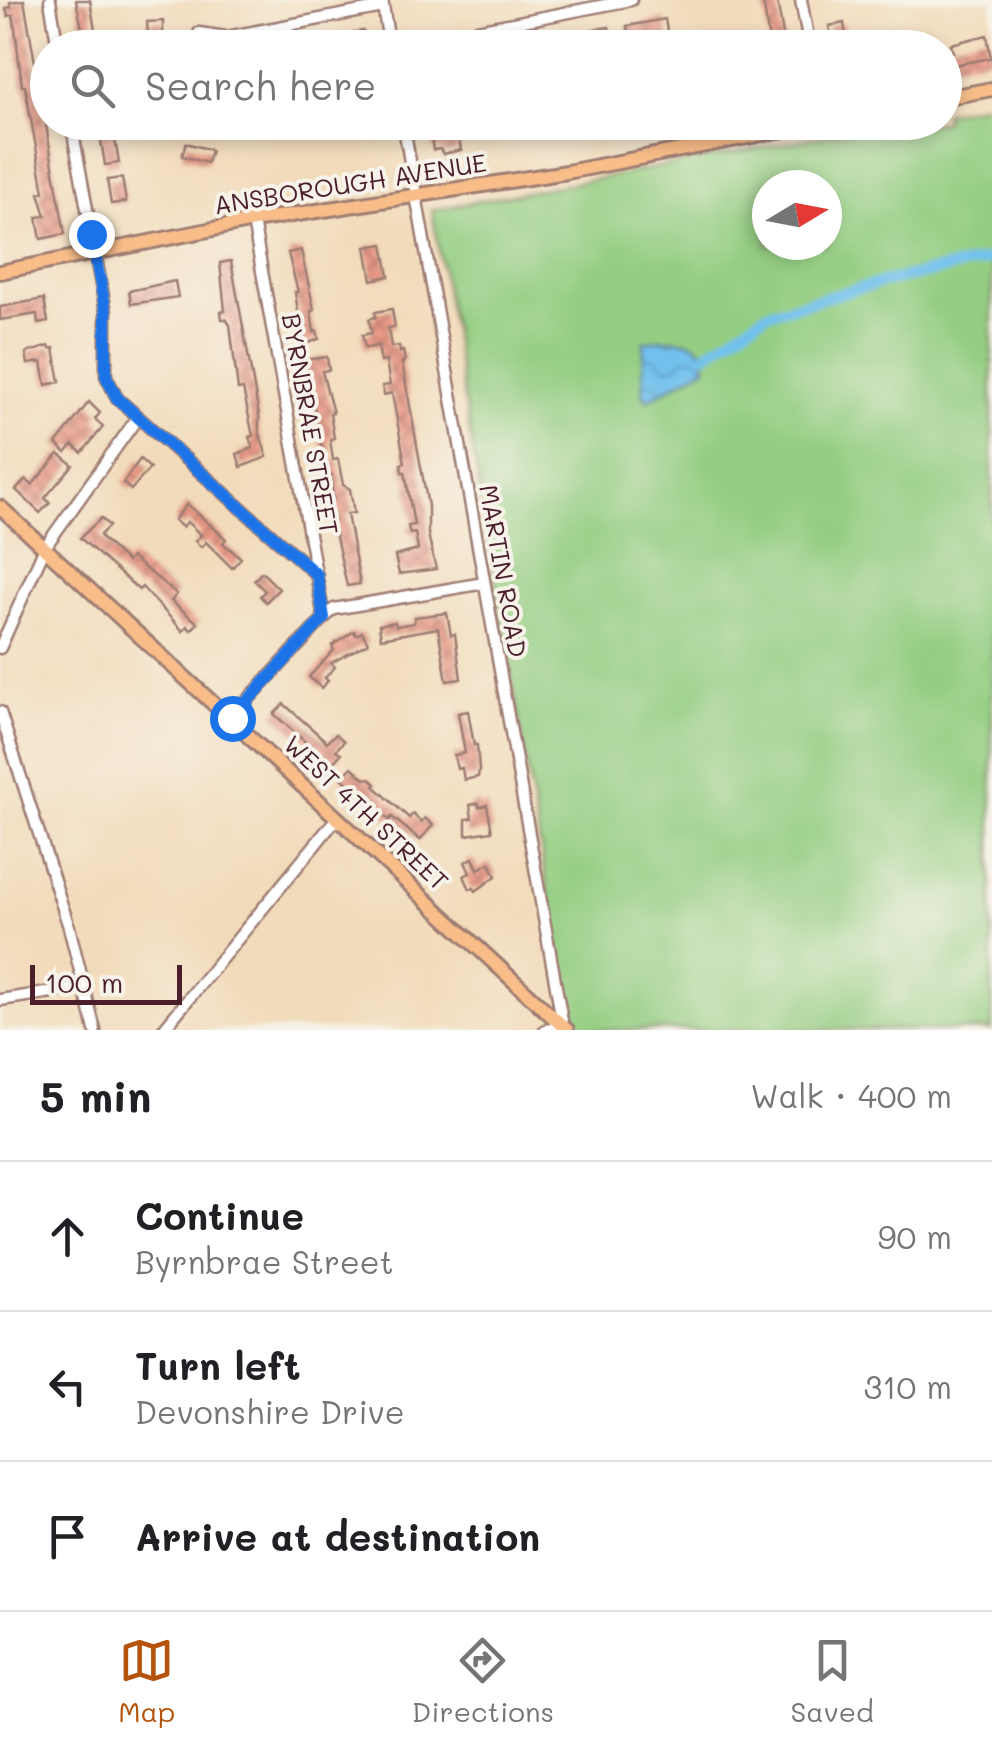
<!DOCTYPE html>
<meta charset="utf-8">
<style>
body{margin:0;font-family:Mali,sans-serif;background:#f6f6f6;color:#202124}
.compass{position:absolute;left:752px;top:170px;width:90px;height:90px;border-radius:50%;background:#fff;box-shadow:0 5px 15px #0003;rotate:80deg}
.scale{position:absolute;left:30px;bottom:25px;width:152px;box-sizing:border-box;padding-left:10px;border:5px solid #4a1f2b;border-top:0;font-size:28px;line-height:35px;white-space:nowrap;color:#4a1f2b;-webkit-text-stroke:8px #f7f3e8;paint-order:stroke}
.stop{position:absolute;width:30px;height:30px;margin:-22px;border:8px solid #1a73e8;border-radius:50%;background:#fff}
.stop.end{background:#1a73e8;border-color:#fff;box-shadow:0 2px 10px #0008}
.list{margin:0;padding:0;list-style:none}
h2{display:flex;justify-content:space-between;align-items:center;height:130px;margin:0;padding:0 40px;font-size:42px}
h2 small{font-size:32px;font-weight:400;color:#757577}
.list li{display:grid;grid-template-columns:65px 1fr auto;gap:30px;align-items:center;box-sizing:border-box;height:150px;padding:0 40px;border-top:2px solid #e0e0e0}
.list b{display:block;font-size:38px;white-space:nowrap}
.list p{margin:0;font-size:32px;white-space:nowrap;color:#757577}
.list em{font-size:32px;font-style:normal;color:#757577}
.icon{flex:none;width:55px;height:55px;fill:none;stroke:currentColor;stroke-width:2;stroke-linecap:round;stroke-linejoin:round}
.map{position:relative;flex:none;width:992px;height:1030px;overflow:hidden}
.search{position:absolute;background:#fff;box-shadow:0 5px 15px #0003;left:30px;right:30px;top:30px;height:110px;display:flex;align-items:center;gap:25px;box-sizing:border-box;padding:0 35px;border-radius:55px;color:#757577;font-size:38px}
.sheet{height:580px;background:#fff}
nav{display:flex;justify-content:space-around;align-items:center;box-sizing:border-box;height:140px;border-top:2px solid #e0e0e0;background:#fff;font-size:28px;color:#757577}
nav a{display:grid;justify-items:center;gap:5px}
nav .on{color:#b45309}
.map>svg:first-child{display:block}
</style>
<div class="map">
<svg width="992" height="1030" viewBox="0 0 992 1030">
<defs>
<pattern id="water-waves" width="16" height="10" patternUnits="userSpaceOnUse" patternTransform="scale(2.5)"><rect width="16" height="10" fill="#72c1ed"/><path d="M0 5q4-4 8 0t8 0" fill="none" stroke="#64a5cb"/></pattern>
<pattern id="building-cross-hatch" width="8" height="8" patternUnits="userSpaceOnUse" patternTransform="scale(2.5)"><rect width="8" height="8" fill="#e89986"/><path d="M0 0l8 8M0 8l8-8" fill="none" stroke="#be7c6e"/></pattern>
</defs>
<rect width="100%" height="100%" fill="#f7f3e8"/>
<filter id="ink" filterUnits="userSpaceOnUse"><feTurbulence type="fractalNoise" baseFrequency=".01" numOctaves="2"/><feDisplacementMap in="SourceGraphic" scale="20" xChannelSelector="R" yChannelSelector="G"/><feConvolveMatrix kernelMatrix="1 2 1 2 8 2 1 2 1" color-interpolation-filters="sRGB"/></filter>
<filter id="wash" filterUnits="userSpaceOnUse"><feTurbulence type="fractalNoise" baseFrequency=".0048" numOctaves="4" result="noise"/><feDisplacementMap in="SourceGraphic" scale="40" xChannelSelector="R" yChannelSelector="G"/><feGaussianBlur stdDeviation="2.25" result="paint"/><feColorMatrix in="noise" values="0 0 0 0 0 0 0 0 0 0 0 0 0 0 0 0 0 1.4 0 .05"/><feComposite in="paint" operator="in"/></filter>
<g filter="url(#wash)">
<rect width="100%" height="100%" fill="#f2dbbb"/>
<path fill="#94ce83" stroke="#6f7657" stroke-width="2.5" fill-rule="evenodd" d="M992,103v927h-407l-16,-15 -137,-805 460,-87 52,-1 1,-10zM767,185h60v60h-60z"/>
<path fill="url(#water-waves)" stroke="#5e708c" stroke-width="2.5" d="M660,339c24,1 45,-1 46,28l-59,33 -4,-6 1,-52z"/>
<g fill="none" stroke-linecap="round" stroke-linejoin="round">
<path stroke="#72c1ed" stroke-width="11" d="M706,354l61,-41 121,-32 104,-22"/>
</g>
<g id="blocks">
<g fill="url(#building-cross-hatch)">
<path d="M24,0l41,234 -24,5 -4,-22 9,-1 -7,-23 5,-1 -19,-106h-3l-8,-66 -1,-5 -5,1 -2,-8 5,-1 -1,-5z"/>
<path d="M76,0h14l8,48h-12z"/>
<path d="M763,0h14l8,46 -15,2z"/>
<path d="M665,19l5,29h-12l-1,-7 -26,5 -4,-20z"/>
<path d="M163,21v27h-14l-2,-26z"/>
<path d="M844,23l4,25h-14l-5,-22z"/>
<path d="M609,27l3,15 -33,6 -2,-16z"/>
<path d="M363,31l3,17h-44v-4l31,-7 -1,-4z"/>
<path d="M987,35l4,23 -43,8 -3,-13 8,-1 -2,-8z"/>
<path d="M98,122h14l7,41 -14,2z"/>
<path d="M457,128l4,22 -18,4 -3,-5 -7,1 -2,-12 7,-2 1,-5z"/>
<path d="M186,143l25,7 -4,13 -25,-7z"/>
<path d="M122,178l4,24 -15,2 -4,-24z"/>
<path d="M383,244l6,32 -17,4 -6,-33z"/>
<path d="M301,250l13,60 -3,1 3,21 3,-1 2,8 -16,6 -8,-53h3l-10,-39z"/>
<path d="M231,261l28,154v16l8,26 -26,10 -4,-13 16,-6 -4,-11 4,-1 -10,-47 -5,1 -8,-65 -4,-6h-4l-1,-7 4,-1 -5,-48z"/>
<path d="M175,281l3,16 -47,7 -2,-13z"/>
<path d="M44,299l4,23 -10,2 -1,-10 -37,6v-13z"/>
<path d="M392,309l3,18 -7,1 3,19 8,-1 1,6 3,-1 2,10 -3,1 26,144v28l8,35 -37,5 -4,-18 23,-6 -3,-17 -5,1 -2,-8 6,-1 -9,-53h-3l-1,-8 4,-1 -13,-70 -8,2 -2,-9 8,-1 -4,-24 -5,1 -3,-16 -13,2 -3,-13 10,-2 -3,-14 7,-2 -1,-5z"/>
<path d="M49,346l1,3 4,-1 6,34 -14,3 -4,-23 -14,2 -2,-11z"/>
<path d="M327,357l2,13 -7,1 11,42h-3l4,25 -4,1 3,21 5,-1 5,26 7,4 4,24 -7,1 13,70 -13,2 -19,-85 5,-1 -2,-26 -4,1 -22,-115z"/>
<path d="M89,402l11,11 -5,6 8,8 -21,26 -9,-8 -7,8 -10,-9z"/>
<path d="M59,454l14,11 -28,33 5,5 -10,10 -24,-23 10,-11 6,6z"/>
<path d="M140,459l10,9 -19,22 -8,-7z"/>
<path d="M187,504l39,35 -3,4 18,15 -9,10 -26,-26 -5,5 -6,-6 6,-6 -14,-13 -5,5 -8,-7z"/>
<path d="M101,518l8,8 -9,9 2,4 25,23 4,-5 46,37 -6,7 27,22 -7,7 -4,-4 -4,5 -41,-44 -3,3 -59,-52z"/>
<path d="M262,572l17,17 -13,13 -6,-6 5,-5 -11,-11z"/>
<path d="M447,613l4,22 4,-1 6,45 -14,2 -9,-53 -57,10 -2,-13 16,-3 1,4 18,-3v-6z"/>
<path d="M354,631l2,4 6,-3 6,11 -37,20 4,4 -10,11 3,3 -7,7 -12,-11 25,-27 -2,-4z"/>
<path d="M284,704l43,38 9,-8 8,7 -8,9 5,4 -10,11 -57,-51z"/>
<path d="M468,711l6,34h3l2,25 -1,7 -14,3 -2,-12 -5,1 -3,-14 11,-2 -7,-40z"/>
<path d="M352,767l13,12 5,-1 6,6 -2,2 35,32 4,-4 8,8 4,-4 8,7 -13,15 -28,-23 -3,3 -47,-42z"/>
<path d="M479,803v4l8,-2 5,26 -26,4v-16l6,-1 -2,-13z"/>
<path d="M473,858l5,11 12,-6 6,13 -20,15 -2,-3 -4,1 -6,-13 6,-3 -5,-11z"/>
</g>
</g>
</g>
<g filter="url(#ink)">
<use href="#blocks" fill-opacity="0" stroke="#9e7d73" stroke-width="2.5"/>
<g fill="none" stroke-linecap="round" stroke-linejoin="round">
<defs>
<g id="minor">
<path d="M50,0l8,48"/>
<path d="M382,0l8,48"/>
<path d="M801,0l9,48"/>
<path d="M199,33l27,4 157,-30"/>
<path d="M390,47l241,-47"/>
<path d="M71,122l35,190v64l11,22 21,19 179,158"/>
<path d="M403,122l160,904 -18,4"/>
<path d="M324,618l10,-9 150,-26"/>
<path d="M0,648l45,-101 93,-130"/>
<path d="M0,712l69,215 26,103"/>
<path d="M231,718l93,-100 -71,-397"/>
<path d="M0,1000l85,-13"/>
<path d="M163,1030l174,-212"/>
</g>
<g id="major">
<path d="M944,98l48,-9"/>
<path d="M0,272l253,-51 314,-49 258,-50"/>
<path d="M0,507l567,523"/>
</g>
</defs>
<use href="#minor" stroke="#9e7d73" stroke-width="15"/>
<use href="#major" stroke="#9e7d73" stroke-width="18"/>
<use href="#minor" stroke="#fff" stroke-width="10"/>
<use href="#major" stroke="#f8bd89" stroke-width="12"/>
</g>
</g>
<g fill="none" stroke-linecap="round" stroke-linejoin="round" filter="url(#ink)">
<path stroke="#1a73e8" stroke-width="12" d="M91,234l15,78v64l11,22 21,19 179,158 7,43 -92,100"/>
</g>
<g text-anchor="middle" stroke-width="8" stroke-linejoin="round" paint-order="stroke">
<g font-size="25" fill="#4a1f2b" stroke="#f7f3e8">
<text transform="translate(350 184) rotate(-9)" y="9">ANSBOROUGH AVENUE</text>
<text transform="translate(310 424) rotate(80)" y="9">BYRNBRAE STREET</text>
<text transform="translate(503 571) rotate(80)" y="9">MARTIN ROAD</text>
<text transform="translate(366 813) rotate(43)" y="9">WEST 4TH STREET</text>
</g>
</g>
</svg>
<svg class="compass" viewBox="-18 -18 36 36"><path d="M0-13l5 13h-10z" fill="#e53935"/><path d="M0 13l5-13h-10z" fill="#757577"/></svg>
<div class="scale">100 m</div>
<div class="stop" style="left:232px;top:718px"></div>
<div class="stop end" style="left:91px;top:234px"></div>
<div class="search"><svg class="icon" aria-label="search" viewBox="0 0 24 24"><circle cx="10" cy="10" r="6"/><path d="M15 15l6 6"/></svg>Search here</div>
</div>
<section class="sheet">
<h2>5 min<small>Walk · 400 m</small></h2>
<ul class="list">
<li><svg class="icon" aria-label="ahead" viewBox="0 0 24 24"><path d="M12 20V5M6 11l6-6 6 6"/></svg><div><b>Continue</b><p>Byrnbrae Street</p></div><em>90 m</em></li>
<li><svg class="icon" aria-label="left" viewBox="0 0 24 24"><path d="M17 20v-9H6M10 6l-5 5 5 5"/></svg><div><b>Turn left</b><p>Devonshire Drive</p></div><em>310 m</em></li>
<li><svg class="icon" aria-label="arrive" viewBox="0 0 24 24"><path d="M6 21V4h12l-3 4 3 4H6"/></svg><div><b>Arrive at destination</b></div></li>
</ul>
</section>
<nav>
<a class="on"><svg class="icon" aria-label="map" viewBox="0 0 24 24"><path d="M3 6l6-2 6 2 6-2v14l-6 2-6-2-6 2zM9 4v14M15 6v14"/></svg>Map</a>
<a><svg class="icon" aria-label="directions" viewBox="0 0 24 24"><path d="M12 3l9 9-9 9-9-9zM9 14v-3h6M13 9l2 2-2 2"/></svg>Directions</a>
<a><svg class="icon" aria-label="saved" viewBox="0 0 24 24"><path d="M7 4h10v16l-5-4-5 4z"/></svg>Saved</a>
</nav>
